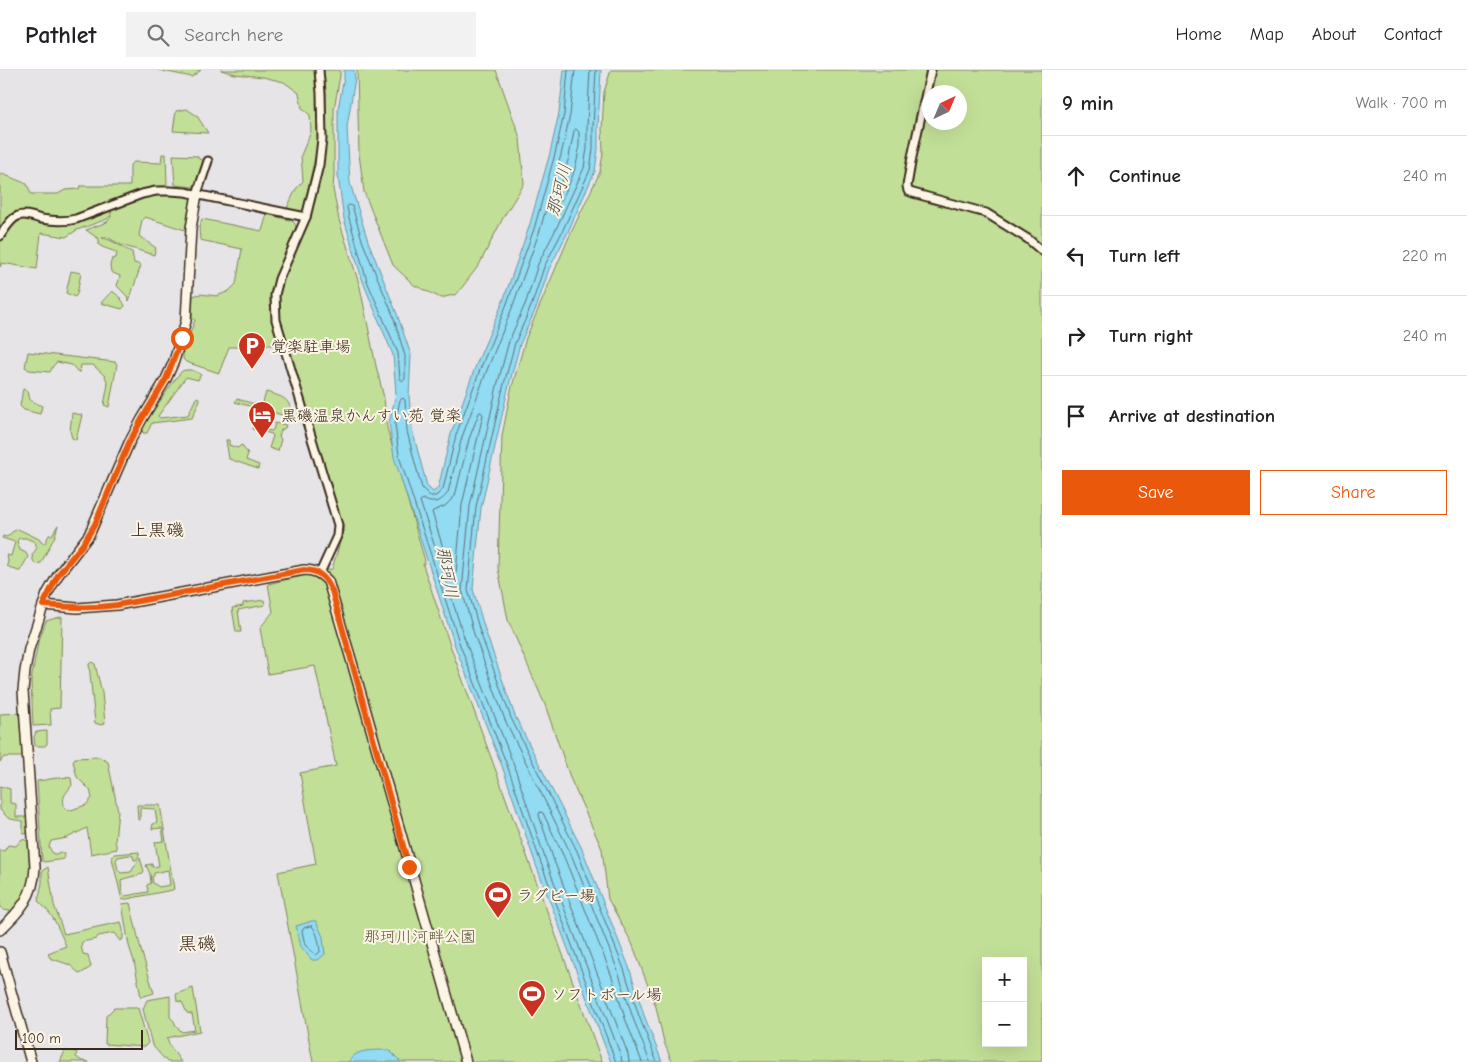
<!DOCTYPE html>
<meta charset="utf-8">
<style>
body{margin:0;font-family:"Comic Neue","Klee One",sans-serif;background:#f2f2f2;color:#202124}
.controls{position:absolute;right:15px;bottom:15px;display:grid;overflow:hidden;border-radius:0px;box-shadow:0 5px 20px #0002}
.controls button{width:45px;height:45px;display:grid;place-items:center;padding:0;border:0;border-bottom:1px solid #e0e0e0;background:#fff;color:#202124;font:25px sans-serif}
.compass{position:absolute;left:922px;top:15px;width:45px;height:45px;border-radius:50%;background:#fff;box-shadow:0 5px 20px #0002;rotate:44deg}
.scale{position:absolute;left:15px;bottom:12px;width:128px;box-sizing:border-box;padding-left:5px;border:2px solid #3b2a1e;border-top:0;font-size:14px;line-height:18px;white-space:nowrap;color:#3b2a1e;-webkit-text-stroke:4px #fcf5e5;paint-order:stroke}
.stop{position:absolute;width:15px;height:15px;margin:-11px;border:4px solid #ea580c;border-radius:50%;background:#fff}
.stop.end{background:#ea580c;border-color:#fff;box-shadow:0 1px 5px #0008}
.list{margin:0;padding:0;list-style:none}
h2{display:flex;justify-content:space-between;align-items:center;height:65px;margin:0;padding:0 20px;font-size:21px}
h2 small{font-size:16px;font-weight:400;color:#757577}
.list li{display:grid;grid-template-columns:32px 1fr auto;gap:15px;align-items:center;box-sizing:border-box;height:80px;padding:0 20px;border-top:1px solid #e0e0e0}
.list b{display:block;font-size:19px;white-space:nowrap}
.list em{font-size:16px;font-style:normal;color:#757577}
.actions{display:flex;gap:10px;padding:15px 20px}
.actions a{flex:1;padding:11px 0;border:1px solid #ea580c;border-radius:0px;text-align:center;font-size:18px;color:#ea580c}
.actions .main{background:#ea580c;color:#fff}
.icon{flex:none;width:28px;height:28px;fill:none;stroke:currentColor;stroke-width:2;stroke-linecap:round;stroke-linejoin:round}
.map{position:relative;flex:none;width:1042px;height:992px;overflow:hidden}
header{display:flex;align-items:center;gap:30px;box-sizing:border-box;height:70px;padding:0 25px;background:#fff;border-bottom:1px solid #e0e0e0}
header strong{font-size:24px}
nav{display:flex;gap:28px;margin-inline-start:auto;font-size:18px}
.search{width:350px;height:45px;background:#f2f2f2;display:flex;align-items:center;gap:12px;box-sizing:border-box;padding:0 18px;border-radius:0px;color:#757577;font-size:19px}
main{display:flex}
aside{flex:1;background:#fff}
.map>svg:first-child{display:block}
</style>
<header>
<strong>Pathlet</strong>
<div class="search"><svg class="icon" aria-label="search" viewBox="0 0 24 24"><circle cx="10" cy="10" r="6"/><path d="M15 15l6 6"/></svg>Search here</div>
<nav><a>Home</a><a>Map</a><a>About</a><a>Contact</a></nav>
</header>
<main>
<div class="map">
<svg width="1042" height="992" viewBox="0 0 1042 992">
<rect width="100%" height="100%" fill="#e6e4e7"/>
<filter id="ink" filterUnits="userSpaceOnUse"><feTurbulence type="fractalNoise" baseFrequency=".02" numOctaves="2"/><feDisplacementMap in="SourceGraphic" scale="10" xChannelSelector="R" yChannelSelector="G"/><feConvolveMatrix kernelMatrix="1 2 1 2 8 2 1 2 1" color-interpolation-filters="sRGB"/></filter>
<g filter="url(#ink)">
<g fill="#c2df97" stroke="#7e845a" fill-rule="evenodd">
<path d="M158,0h43l-9,7z"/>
<path d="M221,0h95l3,25v45l-16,71 -3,1 -13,-4 9,-19 7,-8 -2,-26 10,-23 -1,-17 -8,-7 -3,-15 -15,-11 -21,-5 -28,-3z"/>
<path d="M323,0h17v6l-6,33v66l-1,14 6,31 21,67 16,79 8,32 3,30 38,133 -2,4 27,80 152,417h-289l-35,-190 38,-8 -16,-91 36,-7 -21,-100 -47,8 -8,-46 13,-16 -5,-28 64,-15 12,-40 -63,-205 -3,-26 5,-20 28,-60 14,-79 1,-46z"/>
<path d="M357,0h139l24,68 4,46 -20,32 -25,49 -22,29 -16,4 -27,-13 -21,-20 -29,-73 -5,-38z"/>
<path d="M611,0h431v992h-370l-8,-20 -8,-35 -24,-64 -24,-44 -6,-50 -31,-69 -26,-75 -37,-85 -10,-52 4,-132 9,-46 15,-52 43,-101 31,-65 3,-19 -1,-24 2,-37zM929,22h30v30h-30zM986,891h37v82h-37z"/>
<path d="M187,39l10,7 11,17 -35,-2 3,-20z"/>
<path d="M162,84h4l1,32 -17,1 -41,16 2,11v-5c17,-8 37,-15 56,-16 8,0 16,2 24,3l-6,34 -40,-13 -3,3 -3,16 17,12 -2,7 -33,-10 -14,-8 -5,1c10,1 20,10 30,14l2,11 7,2 -12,36 -3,-6 -9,-9 3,-10 -9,-4 -1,-7 2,-6 4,-1 1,-5c-6,-4 -13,-4 -18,-8v-6l-13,-9 21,-8 4,-5v-2l-4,4 -30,11 -11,7 -25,-4 -4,36 -35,-6 -2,4v-94l27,11 4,10h27l7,-4 14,-1 1,-3h50v-21l4,-3 27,1z"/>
<path d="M173,85l24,1 2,3 6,2 -7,24 -4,2 -19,-2z"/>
<path d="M267,144l26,7 3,5c-7,24 -22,48 -26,73 -1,14 10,35 4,46h-5l-20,-6 -7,8h-13l-10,26 -33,-11 -3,-3v-7l12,-32 -3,-2 1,-22 7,-2 17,2 12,-5 7,-7 6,-35 -42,-9 -1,-12 3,-9 60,12z"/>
<path d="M71,201l10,2 -4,21 -2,3 -9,-4z"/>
<path d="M112,221c6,4 10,8 13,15l-3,3 -21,-6z"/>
<path d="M28,282l87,10 2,2 -8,43 -5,-2 4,-21 -3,-8 -12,-11h-12l-1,7 -3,-1 -5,-6 -15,-3 -4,4 -3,6 -21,-2 -4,-3z"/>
<path d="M186,300h6l9,4 -3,6 -12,-3 -28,39 2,2 28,-3 8,-17 2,-1 2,3 -8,18 -40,5 -5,10h-4l-1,-4 9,-15 25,-36 6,-7z"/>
<path d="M23,319l5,2 2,9 12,6 -2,8 -16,-4 -4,-4z"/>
<path d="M266,322c18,5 24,6 27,26l-58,-16 2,-3 25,7z"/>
<path d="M72,343l10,2 -6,25 -4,-2 -2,-7z"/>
<path d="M275,353l11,2 -1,3 -4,2 -2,7 2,2 -3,12 -9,-3 4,-12 -1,-2 -20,-5 1,-2 18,4 2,-1z"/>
<path d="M226,370h3v5l9,3 3,-3 2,1 1,3 4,4 -2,7 13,5 -1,4 -29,-10z"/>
<path d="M58,455l-3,11 -14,27 -6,1 -2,-4 -1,-5 5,-7 -2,-6 -9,-4h-7l-2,3 3,9 6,3 2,4 -8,14h-2l-11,-5 1,-5 -1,-6 4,1 4,-14 -13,-4 1,-2 4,1 5,-5 6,-3 21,10 3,4h3l4,-8h3z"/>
<path d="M264,530l1,5 -27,5 3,22h-5l-4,-24 11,-2v-3z"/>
<path d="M62,547l-2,91 -10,1 1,16 -18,1 -2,-45 7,-38 8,-22 10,-3z"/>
<path d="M92,592l3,2 7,29 3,30 -4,2 -6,-2 -6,-59z"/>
<path d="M19,643l4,44h-19l-4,5v-48z"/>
<path d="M47,661v13l-2,2h-10l-1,-9 2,-5z"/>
<path d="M99,687l9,5 10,49 -3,30 2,8 -26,5 -4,-26 -20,10 -16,3 -2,6 4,7h3l4,-2 4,2v5l-20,3 -2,-1 -5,-80c11,-1 23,-5 34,-3l1,7c-7,10 -11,11 -7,24l6,1 15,-5 6,-7 -2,-8 -13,-13 -4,-16 2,-3z"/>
<path d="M0,716l10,3v14l6,1v13h11l1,16 -5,1v-13c-4,-1 -11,-1 -15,-3 -3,-2 -4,-6 -8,-8z"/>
<path d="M137,735h23l14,84 -2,1 -50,10 -10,-42 2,-4 25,-2v4l-3,4h-2l-1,-4 -4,-1 -11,2 -2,3 2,10 3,3 10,-1 9,-14 4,13 -2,3 -19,5 -2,2 1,12 3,3 23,-4 -1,-7 4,-2 -1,-9 -4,-9 6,-1v3l7,-1 -4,-24 9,-1 -2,-13 -10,1 1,-5 4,-2 -2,-13 -15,-1v12h-2zM168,800l2,15 -11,2 -6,-4 -1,-6 2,-1v-3z"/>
<path d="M22,769l6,2c1,19 6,42 -6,59 -3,4 -8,8 -11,11l-8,-1 -3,-5v-55l4,1 4,-6 8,1z"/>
<path d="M48,797l6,38 10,29 57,-12 2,8v9l-3,2 -6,-8 -16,3 -2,3 -14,3 -1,4 2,8 5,1 3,12 -11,7 -10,-9 -20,-7 -2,-5 18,-7c-9,-20 -11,-30 -28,-45l4,-18v-12z"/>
<path d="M130,833l11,47 13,43 -13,4 -7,-36 -5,-15 -7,-42z"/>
<path d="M193,918l7,43 -33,7 3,8 11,16h-14l-15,-17 -9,-36 4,-9 23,-4v21l4,4 2,5 6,6 13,-2 -3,-16 -5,-1 -5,-11 -5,-1 -1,-7z"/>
<path d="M114,938h24l10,35 -4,4 -39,-3 1,-28z"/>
<path d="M65,981l12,1 -1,5 6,4 7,1h-29z"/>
</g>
<g fill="#91dbf3" stroke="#6f949e">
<path d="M344,0h10l1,8 -8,49 3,56 18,58 29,73 14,41 -2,41 3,33 15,57 6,6 5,-4 13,-54 25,-69 26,-61 27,-77 21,-74 9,-40 5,-43h37l-3,57v22l-3,22 -28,63 -18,35 -12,37 -17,38 -12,45 -27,119 -8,81 12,41 30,86 67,133 47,118 15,48 18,47h-51l-75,-197 -34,-99 -47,-120 -61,-189 -5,-34 7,-29 -3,-39 -30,-73 -19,-63 -6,-43v-67l6,-32z"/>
<path d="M312,851h4l7,16 2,17 -7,6h-6l-11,-13 -5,-21z"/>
<path d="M379,980h10l12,12h-53c9,-12 16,-11 31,-12z"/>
</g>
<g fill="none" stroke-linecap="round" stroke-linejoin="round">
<g stroke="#5d7173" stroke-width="1">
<path d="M568,0l-4,44 -9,40 -21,75 -28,77 -25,61 -25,68 -13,54 -7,7h-6l-8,-8 -7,-25 -8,-32 -2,-31 -2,-2 -3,2 -5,24 4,32 61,189 47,120 34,98 75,199"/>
<path d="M575,0l-5,45 -9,40 -21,75 -28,78 -25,62 -25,67 -14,55c-6,10 -15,13 -25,7l-3,2 46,142 47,120 33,98 75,195 1,6"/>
<path d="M590,0l-3,57v21l-3,20 -28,61 -18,35 -12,38 -17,39 -12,45 -27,120 -8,84 12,44 31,86 66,134 47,117 15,47 17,44"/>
<path d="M596,0l-3,57v22l-3,21 -28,62 -18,35 -12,37 -17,39 -12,45 -27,119 -8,83 12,42 31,86 66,133 47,118 15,47 18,46"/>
<path d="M576,59l3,3c1,30 -5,42 -18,69l-2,1 -2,-3 12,-42 5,-26z"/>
<path d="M349,135l3,1 11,37 30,72 12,41v23l-2,2 -3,-2 -2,-26 -31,-72 -18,-63 -2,-11z"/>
<path d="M481,342l2,3 -21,90 -6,68 -3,3 -2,-2 -19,-62 1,-1 12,-5 10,-10 14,-57 10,-26z"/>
<path d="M312,856c6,7 7,17 8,26l-4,3 -11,-10 -3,-14 2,-3z"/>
<path d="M629,992l-1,-8 -75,-196 -14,-43 1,-3 3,1 21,44 15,37 32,80 15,47 16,41"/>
</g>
<defs>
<g id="minor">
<path d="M319,0l2,23 1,46 -3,26 -13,52 -27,62 -4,16 1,25 62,205 -1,11 -17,37"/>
<path d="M931,0l-19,87 -5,29 1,5 5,2 73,20 42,26 14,12"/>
<path d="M197,124l11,-33"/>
<path d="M0,166c5,-7 10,-17 18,-20 7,-3 16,1 23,3 12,2 23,3 35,0l66,-25 14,-3h14l15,1 121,25"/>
</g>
<g id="tertiary">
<path d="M43,535l34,3 40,-3 187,-35c10,0 16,3 24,11l25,85 113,396"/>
<path d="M0,860c20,-19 34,-34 35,-63l-12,-176 2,-20 4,-22 18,-55 11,-19 31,-40 40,-92 13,-24 24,-40 8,-18 12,-40 5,-93 6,-34"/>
<path d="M0,882l31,110"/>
</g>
</defs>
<use href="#minor" stroke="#3b2a1e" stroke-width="11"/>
<use href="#tertiary" stroke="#3b2a1e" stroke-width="12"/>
<use href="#minor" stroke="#fcf5e5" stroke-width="7"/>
<use href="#tertiary" stroke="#fcf5e5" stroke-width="9"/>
</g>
</g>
<g fill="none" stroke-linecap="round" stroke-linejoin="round" filter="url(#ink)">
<path stroke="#ea580c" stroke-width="6" d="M182,268l-16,41 -24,40 -13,24 -34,81 -12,20 -25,31 -15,30c26,2 48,4 74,0l187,-35c15,0 22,8 28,21l77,276"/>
</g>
<defs>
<symbol id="parking-pin" viewBox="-11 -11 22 30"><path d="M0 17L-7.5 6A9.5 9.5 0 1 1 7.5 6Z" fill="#c8321e" stroke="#fcf5e5"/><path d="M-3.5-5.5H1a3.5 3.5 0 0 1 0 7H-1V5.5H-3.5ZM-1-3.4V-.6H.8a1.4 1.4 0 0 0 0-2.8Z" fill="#fff"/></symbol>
<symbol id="hotel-pin" viewBox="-11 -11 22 30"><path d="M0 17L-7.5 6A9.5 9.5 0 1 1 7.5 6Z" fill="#c8321e" stroke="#fcf5e5"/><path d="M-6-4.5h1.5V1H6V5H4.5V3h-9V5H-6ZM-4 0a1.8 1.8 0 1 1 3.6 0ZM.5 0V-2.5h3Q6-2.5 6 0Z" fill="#fff"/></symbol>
<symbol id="stadium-pin" viewBox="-11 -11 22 30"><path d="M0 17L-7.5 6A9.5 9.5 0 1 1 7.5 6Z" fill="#c8321e" stroke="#fcf5e5"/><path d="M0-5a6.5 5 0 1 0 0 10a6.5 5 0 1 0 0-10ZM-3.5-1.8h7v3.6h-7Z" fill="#fff"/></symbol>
</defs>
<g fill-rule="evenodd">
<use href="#parking-pin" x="236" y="260" width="32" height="43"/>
<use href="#hotel-pin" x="246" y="329" width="32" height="43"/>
<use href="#stadium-pin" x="482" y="809" width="32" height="43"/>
<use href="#stadium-pin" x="516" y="908" width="32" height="43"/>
</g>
<g text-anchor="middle" stroke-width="4" stroke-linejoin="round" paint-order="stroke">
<g font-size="16" fill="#3b2a1e" stroke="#fcf5e5" text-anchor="start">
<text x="271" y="282">覚楽駐車場</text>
<text x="281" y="351">黒磯温泉かんすい苑 覚楽</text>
<text x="517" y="831">ラグビー場</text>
<text x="551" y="930">ソフトボール場</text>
</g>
<g font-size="16" fill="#5d573c" stroke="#fcf5e5">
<text x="420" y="872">那珂川河畔公園</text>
</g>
<g font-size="18" font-style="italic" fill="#505653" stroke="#fcf5e5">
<text transform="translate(559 120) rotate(-76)" y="6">那珂川</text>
<text transform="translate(447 502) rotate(79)" y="6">那珂川</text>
</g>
<g font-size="18" fill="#3b2a1e" stroke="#fcf5e5">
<text x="157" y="466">上黒磯</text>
</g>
<g font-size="19" fill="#3b2a1e" stroke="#fcf5e5">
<text x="197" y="880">黒磯</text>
</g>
</g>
</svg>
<div class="controls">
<button>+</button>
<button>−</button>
</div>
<svg class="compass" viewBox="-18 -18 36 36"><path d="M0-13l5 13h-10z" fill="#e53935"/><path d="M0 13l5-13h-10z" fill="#757577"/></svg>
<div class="scale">100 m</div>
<div class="stop" style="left:182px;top:268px"></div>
<div class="stop end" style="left:409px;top:797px"></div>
</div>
<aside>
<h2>9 min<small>Walk · 700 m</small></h2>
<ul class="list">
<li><svg class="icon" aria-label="ahead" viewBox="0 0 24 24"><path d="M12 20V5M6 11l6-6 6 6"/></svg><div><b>Continue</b></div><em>240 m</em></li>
<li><svg class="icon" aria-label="left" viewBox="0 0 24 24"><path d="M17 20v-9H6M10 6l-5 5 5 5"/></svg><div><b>Turn left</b></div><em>220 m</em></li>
<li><svg class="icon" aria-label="right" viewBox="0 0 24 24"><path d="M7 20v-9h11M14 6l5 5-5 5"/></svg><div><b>Turn right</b></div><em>240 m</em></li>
<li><svg class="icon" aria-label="arrive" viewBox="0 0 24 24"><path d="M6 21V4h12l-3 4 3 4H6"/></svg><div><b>Arrive at destination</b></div></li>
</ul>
<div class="actions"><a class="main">Save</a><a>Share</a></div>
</aside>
</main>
